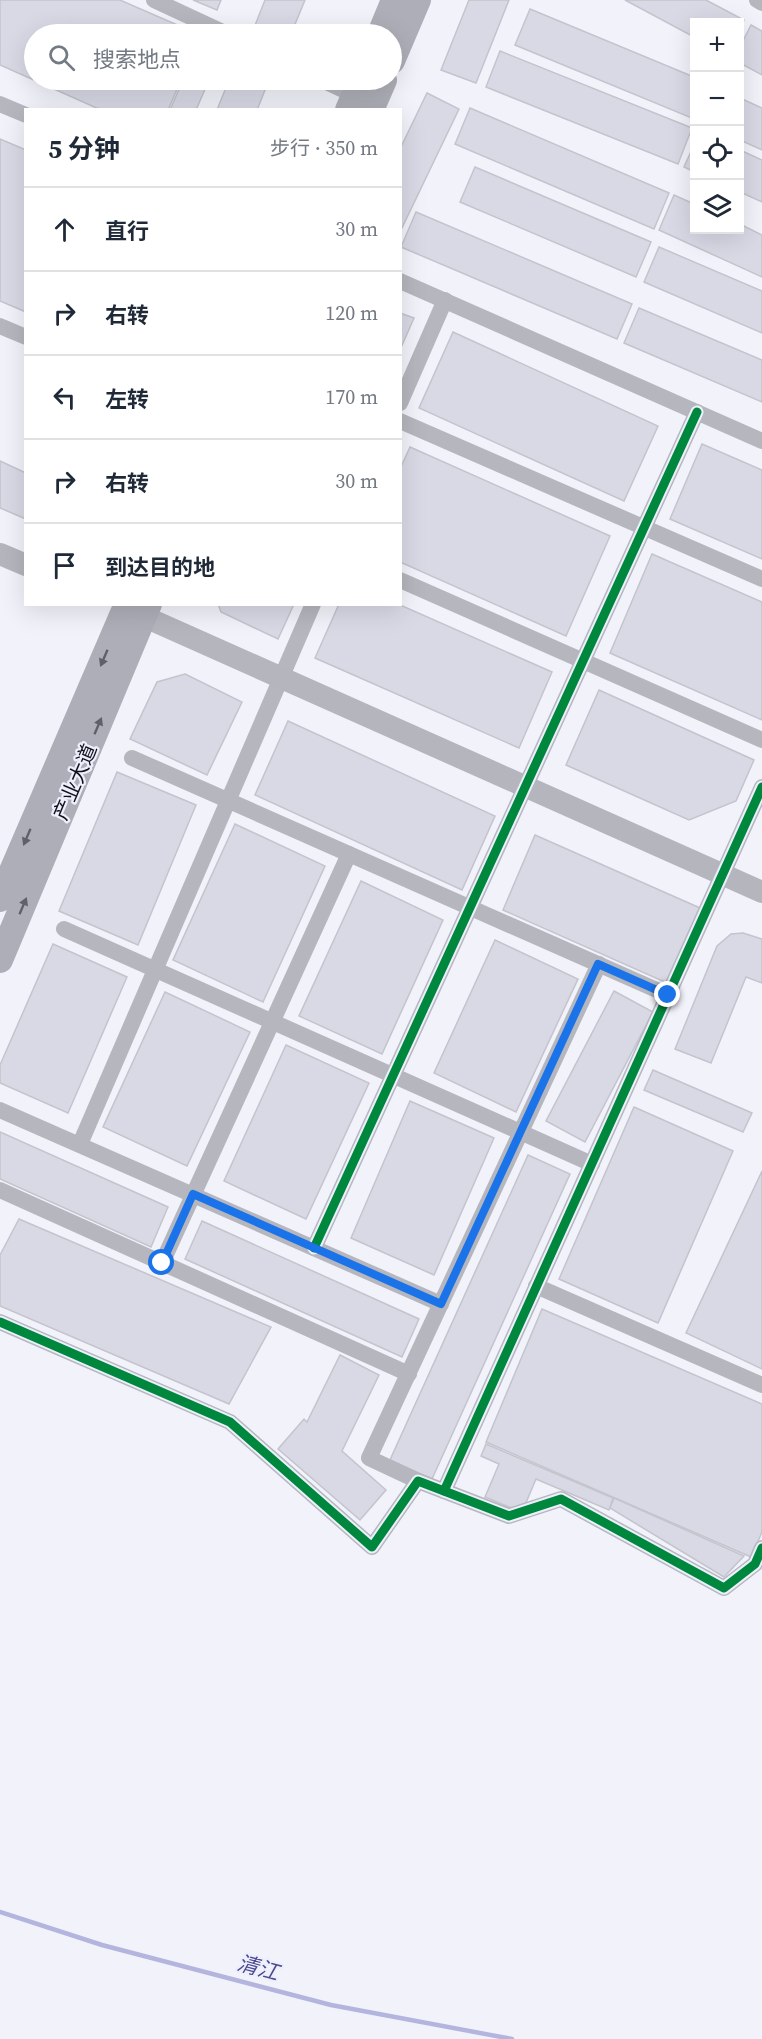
<!DOCTYPE html>
<html lang="zh">
<meta charset="utf-8">
<style>
body{margin:0;font-family:"Source Serif 4","Noto Sans SC",serif;background:#f6f6f7;color:#1f2937}
.controls{position:absolute;right:18px;top:18px;display:grid;overflow:hidden;border-radius:0px;box-shadow:0 6px 24px #0002}
.controls button{width:54px;height:54px;display:grid;place-items:center;padding:0;border:0;border-bottom:2px solid #e0e1e3;background:#fff;color:#1f2937;font:30px sans-serif}
.stop{position:absolute;width:18px;height:18px;margin:-14px;border:4px solid #1a73e8;border-radius:50%;background:#fff}
.stop.end{background:#1a73e8;border-color:#fff;box-shadow:0 2px 6px #0008}
.list{margin:0;padding:0;list-style:none}
h2{display:flex;justify-content:space-between;align-items:center;height:78px;margin:0;padding:0 24px;font-size:26px}
h2 small{font-size:20px;font-weight:400;color:#747a83}
.list li{display:grid;grid-template-columns:39px 1fr auto;gap:18px;align-items:center;box-sizing:border-box;height:84px;padding:0 24px;border-top:2px solid #e0e1e3}
.list b{display:block;font-size:22px;white-space:nowrap}
.list em{font-size:20px;font-style:normal;color:#747a83}
.icon{flex:none;width:33px;height:33px;fill:none;stroke:currentColor;stroke-width:2;stroke-linecap:round;stroke-linejoin:round}
.map{position:relative;flex:none;width:762px;height:2039px;overflow:hidden}
.search{position:absolute;background:#fff;box-shadow:0 6px 24px #0002;left:24px;top:24px;width:378px;height:66px;display:flex;align-items:center;gap:15px;box-sizing:border-box;padding:0 21px;border-radius:33px;color:#747a83;font-size:22px}
.panel{position:absolute;background:#fff;box-shadow:0 6px 24px #0002;left:24px;top:108px;width:378px;height:498px;border-radius:0px}
.map>svg:first-child{display:block}
</style>
<div class="map">
<svg width="762" height="2039" viewBox="0 0 762 2039">
<rect width="100%" height="100%" fill="#f2f2fa"/>
<g fill="none" stroke-linecap="round" stroke-linejoin="round">
<path stroke="#b4b5de" stroke-width="4.5" d="M0,1912l102,33 229,60 181,34"/>
</g>
<g fill="#d8d9e5" stroke="#c3c4cc" stroke-width="1.5">
<path d="M0,0h120l78,34h-164v46h147l-13,30h-67l-101,-45z"/>
<path d="M193,0h28l-4,10z"/>
<path d="M265,0h40l-14,34h-21l-16,-6z"/>
<path d="M469,0h40l-33,83 -35,-13z"/>
<path d="M625,0h81l38,20 -4,9v-7h-46v15z"/>
<path d="M530,9l164,68v42l-179,-74z"/>
<path d="M751,25l11,6v44l-22,-12v-16z"/>
<path d="M500,51l192,77 -14,36 -192,-77z"/>
<path d="M183,80h26l-13,30h-26z"/>
<path d="M229,80h40l-12,30h-40z"/>
<path d="M427,93l32,16 -59,123v-83z"/>
<path d="M740,98l22,10v42l-22,-10z"/>
<path d="M470,108l199,85 -15,36 -199,-85z"/>
<path d="M0,139l26,11v162l-26,-11z"/>
<path d="M694,145v27l-10,-5z"/>
<path d="M740,150l22,10v42l-22,-10z"/>
<path d="M475,167l176,75 -15,35 -176,-75z"/>
<path d="M674,195l20,9v26h46v-6l22,11v42l-103,-47z"/>
<path d="M416,212l216,92 -15,35 -216,-92z"/>
<path d="M659,247l103,44v42l-118,-51z"/>
<path d="M639,308l123,52v42l-138,-59z"/>
<path d="M400,313l14,5 -14,32z"/>
<path d="M453,332l205,94 -34,75 -205,-93z"/>
<path d="M702,444l60,26v89l-92,-40z"/>
<path d="M410,447l200,89 -44,100 -166,-74v-93z"/>
<path d="M0,461l26,12v46l-26,-11z"/>
<path d="M652,554l110,48v118l-152,-67z"/>
<path d="M218,604h76l-16,35 -57,-27z"/>
<path d="M339,604h59l154,68 -33,76 -204,-90z"/>
<path d="M185,674l57,28 -35,73 -77,-36 27,-57z"/>
<path d="M599,690l155,70 -18,41 -47,19 -123,-55z"/>
<path d="M288,721l207,95 -33,74 -207,-95z"/>
<path d="M117,772l79,33 -58,140 -79,-34z"/>
<path d="M235,824l90,42 -62,136 -90,-42z"/>
<path d="M535,835l165,73 -33,75 -164,-73z"/>
<path d="M361,881l82,39 -61,134 -83,-38z"/>
<path d="M743,933l19,6v44l-16,-6 -35,86 -36,-14 42,-103 14,-12z"/>
<path d="M495,940l83,39 -62,133 -82,-39z"/>
<path d="M53,944l74,33 -59,136 -68,-30v-18z"/>
<path d="M614,991l39,21 -68,130 -39,-21z"/>
<path d="M165,992l85,40 -63,134 -84,-39z"/>
<path d="M286,1045l83,38 -63,136 -82,-38z"/>
<path d="M653,1070l99,43 -9,19 -99,-42z"/>
<path d="M410,1101l84,37 -60,137 -83,-37z"/>
<path d="M634,1107l99,44 -75,172 -99,-44z"/>
<path d="M0,1132l168,75 -17,40 -151,-68z"/>
<path d="M528,1155l42,19 -138,305 -42,-19z"/>
<path d="M762,1171v198l-76,-36z"/>
<path d="M19,1219l252,108 -42,77 -229,-98v-51z"/>
<path d="M202,1221l217,98 -17,38 -217,-98z"/>
<path d="M542,1309l220,95v128l-11,25 -265,-115z"/>
<path d="M340,1355l39,20 -37,76 44,39 -26,30 -82,-71 26,-30 3,3z"/>
<path d="M486,1444l127,54 -4,12 -73,-31 -11,26 -13,3 -27,-11 14,-33 -18,-8z"/>
<path d="M614,1498l130,58 -20,21 -114,-69z"/>
</g>
<g fill="none" stroke-linecap="round" stroke-linejoin="round">
<g stroke="#b5b6be" stroke-width="16">
<path d="M154,0l73,34"/>
<path d="M757,0l5,3"/>
<path d="M322,80l32,15"/>
<path d="M0,104l26,11"/>
<path d="M400,281l362,160"/>
<path d="M0,326l26,11"/>
<path d="M400,403l45,-103"/>
<path d="M400,421l362,158"/>
<path d="M400,580l362,160"/>
<path d="M132,758l536,237"/>
<path d="M64,929l528,235"/>
<path d="M0,1110l441,194"/>
<path d="M80,1144l233,-540"/>
<path d="M0,1190l409,184"/>
<path d="M314,1248l383,-836"/>
<path d="M162,1263l187,-409"/>
<path d="M536,1286l226,99"/>
<path d="M0,1322l230,100 142,125 46,-66 91,35 52,-17 163,89 31,-24 7,-16"/>
<path d="M418,1481l-49,-23 230,-494"/>
<path d="M444,1491l318,-704"/>
</g>
<g stroke="#b5b5be" stroke-width="22">
<path d="M0,554l26,11"/>
<path d="M127,609l635,283"/>
</g>
<g stroke="#aeaeb8" stroke-width="26">
<path d="M380,34l14,-34"/>
<path d="M392,61l26,-61"/>
<path d="M348,110l13,-30"/>
<path d="M371,110l13,-30"/>
<path d="M0,899l127,-295"/>
<path d="M0,960l149,-356"/>
</g>
<defs>
<g id="cycleway">
<path d="M314,1248l383,-836"/>
<path d="M0,1322l230,100 142,125 46,-66 91,35 52,-17 163,89 31,-24 7,-16"/>
<path d="M444,1491l318,-704"/>
</g>
</defs>
<use href="#cycleway" stroke="#eeeffd" stroke-width="13"/>
<use href="#cycleway" stroke="#00873e" stroke-width="9"/>
</g>
<defs><path id="oneway-solid" d="M-6-.8H1V-3.2L6.5 0L1 3.2V.8H-6Z" transform="scale(1.5)"/></defs>
<g fill="#606068">
<use href="#oneway-solid" transform="translate(104 658) rotate(113)"/>
<use href="#oneway-solid" transform="translate(98 726) rotate(-67)"/>
<use href="#oneway-solid" transform="translate(27 837) rotate(113)"/>
<use href="#oneway-solid" transform="translate(23 906) rotate(-67)"/>
</g>
<g fill="none" stroke-linecap="round" stroke-linejoin="round">
<path stroke="#1a73e8" stroke-width="8" d="M162,1263l31,-69 248,110 157,-340 70,31"/>
</g>
<g text-anchor="middle" stroke-width="4.5" stroke-linejoin="round" paint-order="stroke">
<g font-size="20" fill="#111219" stroke="#eeeffd">
<text transform="translate(75 782) rotate(-67)" y="7">产业大道</text>
</g>
<g font-size="21" font-style="italic" fill="#4c498e" stroke="#eeeffd">
<text transform="translate(258 1968) rotate(15)" y="7">清江</text>
</g>
</g>
</svg>
<div class="controls">
<button>+</button>
<button>−</button>
<button><svg class="icon" aria-label="locate" viewBox="0 0 24 24"><circle cx="12" cy="12" r="6"/><path d="M12 2v4M12 18v4M2 12h4M18 12h4"/></svg></button>
<button><svg class="icon" aria-label="layers" viewBox="0 0 24 24"><path d="M12 4l9 5-9 5-9-5zM3 14l9 5 9-5"/></svg></button>
</div>
<div class="stop" style="left:162px;top:1263px"></div>
<div class="stop end" style="left:668px;top:995px"></div>
<div class="search"><svg class="icon" aria-label="search" viewBox="0 0 24 24"><circle cx="10" cy="10" r="6"/><path d="M15 15l6 6"/></svg>搜索地点</div>
<section class="panel">
<h2>5 分钟<small>步行 · 350 m</small></h2>
<ul class="list">
<li><svg class="icon" aria-label="ahead" viewBox="0 0 24 24"><path d="M12 20V5M6 11l6-6 6 6"/></svg><div><b>直行</b></div><em>30 m</em></li>
<li><svg class="icon" aria-label="right" viewBox="0 0 24 24"><path d="M7 20v-9h11M14 6l5 5-5 5"/></svg><div><b>右转</b></div><em>120 m</em></li>
<li><svg class="icon" aria-label="left" viewBox="0 0 24 24"><path d="M17 20v-9H6M10 6l-5 5 5 5"/></svg><div><b>左转</b></div><em>170 m</em></li>
<li><svg class="icon" aria-label="right" viewBox="0 0 24 24"><path d="M7 20v-9h11M14 6l5 5-5 5"/></svg><div><b>右转</b></div><em>30 m</em></li>
<li><svg class="icon" aria-label="arrive" viewBox="0 0 24 24"><path d="M6 21V4h12l-3 4 3 4H6"/></svg><div><b>到达目的地</b></div></li>
</ul>
</section>
</div>
